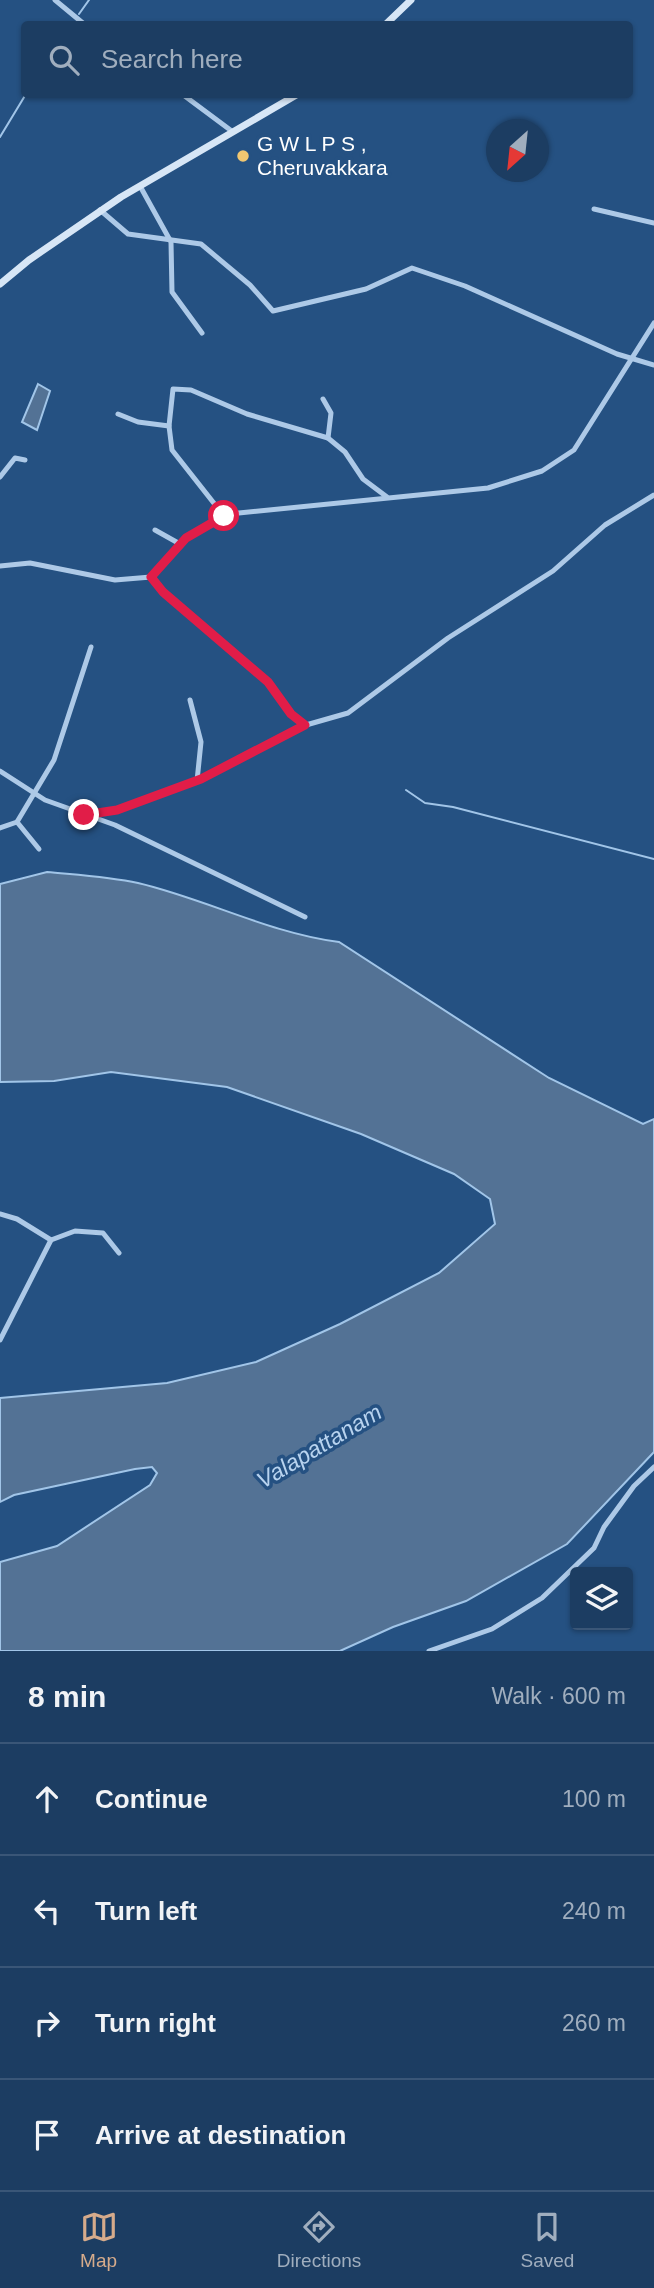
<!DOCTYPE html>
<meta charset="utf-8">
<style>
body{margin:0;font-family:Helvetica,sans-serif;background:#29486b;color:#f1f3f6}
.controls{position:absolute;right:21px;bottom:21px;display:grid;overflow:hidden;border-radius:7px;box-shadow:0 2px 5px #0004}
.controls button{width:63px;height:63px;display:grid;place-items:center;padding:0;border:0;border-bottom:2px solid #3a5677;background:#1c3d62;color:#f1f3f6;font:35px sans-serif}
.compass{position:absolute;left:486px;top:119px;width:63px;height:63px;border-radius:50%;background:#1c3d62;box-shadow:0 2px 5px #0004;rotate:207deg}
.stop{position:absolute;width:21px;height:21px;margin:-16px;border:5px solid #e11d48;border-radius:50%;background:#fff}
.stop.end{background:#e11d48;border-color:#fff;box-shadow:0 2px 7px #0008}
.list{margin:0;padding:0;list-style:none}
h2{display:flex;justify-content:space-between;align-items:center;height:91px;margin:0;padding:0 28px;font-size:30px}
h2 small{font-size:23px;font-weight:400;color:#a0aebe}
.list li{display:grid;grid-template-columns:46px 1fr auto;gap:21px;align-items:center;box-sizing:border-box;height:112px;padding:0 28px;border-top:2px solid #3a5677}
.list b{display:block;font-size:26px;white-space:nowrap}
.list em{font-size:23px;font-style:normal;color:#a0aebe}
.icon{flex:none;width:38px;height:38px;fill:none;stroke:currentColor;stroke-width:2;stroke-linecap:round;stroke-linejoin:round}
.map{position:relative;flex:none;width:654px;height:1651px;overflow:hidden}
.search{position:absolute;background:#1c3d62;box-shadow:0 2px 5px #0004;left:21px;right:21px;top:21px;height:77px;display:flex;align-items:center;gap:18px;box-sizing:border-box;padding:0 24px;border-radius:7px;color:#a0aebe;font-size:26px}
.sheet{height:539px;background:#1c3d62}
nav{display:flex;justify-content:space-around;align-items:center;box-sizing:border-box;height:98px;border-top:2px solid #3a5677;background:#1c3d62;font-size:19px;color:#a0aebe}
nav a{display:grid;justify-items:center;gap:4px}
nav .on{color:#d6ab8b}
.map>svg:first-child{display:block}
</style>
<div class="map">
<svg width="654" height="1651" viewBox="0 0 654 1651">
<rect width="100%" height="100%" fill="#255182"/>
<g fill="#537295" stroke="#a1c5e8" stroke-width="2">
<path d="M38,384l12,7 -13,39 -15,-8z"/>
<path d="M47,872c30,3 62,5 91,11 68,16 131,50 201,59l210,136 94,46 11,-5v333l-87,92 -101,57 -73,26 -53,24h-340v-89l57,-16 93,-61 7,-12 -5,-6 -17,2 -121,26 -14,7v-104l167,-15 89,-21 84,-38 99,-51 56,-49 -5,-25 -36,-25 -93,-40 -134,-47 -116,-15 -57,9 -54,1v-198z"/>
</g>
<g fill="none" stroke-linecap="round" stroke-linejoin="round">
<g stroke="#a1c5e8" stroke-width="2">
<path d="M79,14l10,-14"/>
<path d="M70,24l1,-1"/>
<path d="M0,137l26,-43"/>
<path d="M406,790l19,13 28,4 201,52"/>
</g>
<g stroke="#adc9e7" stroke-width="5">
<path d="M55,0l29,24"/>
<path d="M182,94l51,38"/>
<path d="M140,186l31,56 1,50 30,41"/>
<path d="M594,209l60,14"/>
<path d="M100,210l28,24 73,10 49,41 23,26 93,-22 46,-21 53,18 152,68 37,11"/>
<path d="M323,399l8,14 -3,25"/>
<path d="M118,414l20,8 31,4"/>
<path d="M0,477l15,-19 10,2"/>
<path d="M224,516l-52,-66 -3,-24 4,-37 18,1 56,24 81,24 17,14 18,27 24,18"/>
<path d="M155,530l25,14"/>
<path d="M0,566l30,-3 85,17 36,-3 35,-39 43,-24 259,-26 54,-17 32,-21 80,-127"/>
<path d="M151,577l12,15 105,90 23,32 14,11"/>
<path d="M190,700l11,42 -4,39"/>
<path d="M0,771l45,29 70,25 190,92"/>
<path d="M84,815l33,-5 80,-29 102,-54 49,-14 100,-75 105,-67 52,-46 49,-30"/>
<path d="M17,822l22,27"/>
<path d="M0,828l17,-6 37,-62 37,-113"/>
<path d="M0,1214l17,5 34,21"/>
<path d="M0,1340l51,-100 24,-9 28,2 16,20"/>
<path d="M429,1651l63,-22 50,-31 52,-50 10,-21 30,-41 20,-19"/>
</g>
<g stroke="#d7e6f6" stroke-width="7">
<path d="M386,24l25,-24"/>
<path d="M0,284l29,-24 92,-63 177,-103"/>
</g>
</g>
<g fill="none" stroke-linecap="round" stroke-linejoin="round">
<path stroke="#e11d48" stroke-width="9" d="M84,815l33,-5 84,-31 104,-54 -14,-11 -23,-32 -105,-90 -12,-15 35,-39 38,-22"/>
</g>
<circle fill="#f1c771" stroke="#255182" stroke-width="2.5" cx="243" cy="156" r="7"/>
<g text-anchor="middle" stroke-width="7" stroke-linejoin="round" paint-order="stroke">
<g font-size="21" fill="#fff" stroke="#255182" text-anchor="start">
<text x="257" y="151">G W L P S ,<tspan x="257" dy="24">Cheruvakkara</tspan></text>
</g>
<g font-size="23" font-style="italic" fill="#b8d3ef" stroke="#255182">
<text transform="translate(319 1446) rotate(-31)" y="8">Valapattanam</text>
</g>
</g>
</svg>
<div class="controls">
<button><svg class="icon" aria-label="layers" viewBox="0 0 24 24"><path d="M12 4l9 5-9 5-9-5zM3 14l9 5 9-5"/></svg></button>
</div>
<svg class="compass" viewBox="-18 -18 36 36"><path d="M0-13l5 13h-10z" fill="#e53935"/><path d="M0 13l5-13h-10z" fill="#a0aebe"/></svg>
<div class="stop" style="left:224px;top:516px"></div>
<div class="stop end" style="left:84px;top:815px"></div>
<div class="search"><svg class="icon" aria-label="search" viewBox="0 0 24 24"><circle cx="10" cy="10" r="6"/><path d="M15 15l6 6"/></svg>Search here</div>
</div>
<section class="sheet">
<h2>8 min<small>Walk · 600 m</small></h2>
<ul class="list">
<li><svg class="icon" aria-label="ahead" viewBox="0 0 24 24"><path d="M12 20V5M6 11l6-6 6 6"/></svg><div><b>Continue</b></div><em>100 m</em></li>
<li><svg class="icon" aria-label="left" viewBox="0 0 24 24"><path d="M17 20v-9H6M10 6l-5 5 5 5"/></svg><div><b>Turn left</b></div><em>240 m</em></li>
<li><svg class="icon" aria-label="right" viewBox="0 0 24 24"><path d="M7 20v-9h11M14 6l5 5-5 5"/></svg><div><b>Turn right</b></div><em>260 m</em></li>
<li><svg class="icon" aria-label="arrive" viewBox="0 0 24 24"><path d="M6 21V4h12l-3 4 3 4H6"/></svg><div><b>Arrive at destination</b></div></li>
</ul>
</section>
<nav>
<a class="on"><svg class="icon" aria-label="map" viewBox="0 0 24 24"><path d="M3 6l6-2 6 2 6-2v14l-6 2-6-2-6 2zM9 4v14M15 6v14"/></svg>Map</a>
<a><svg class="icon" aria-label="directions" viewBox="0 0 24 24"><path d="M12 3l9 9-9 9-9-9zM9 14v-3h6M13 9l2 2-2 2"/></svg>Directions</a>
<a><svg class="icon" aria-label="saved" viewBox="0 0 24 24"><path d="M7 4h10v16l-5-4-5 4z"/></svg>Saved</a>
</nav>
